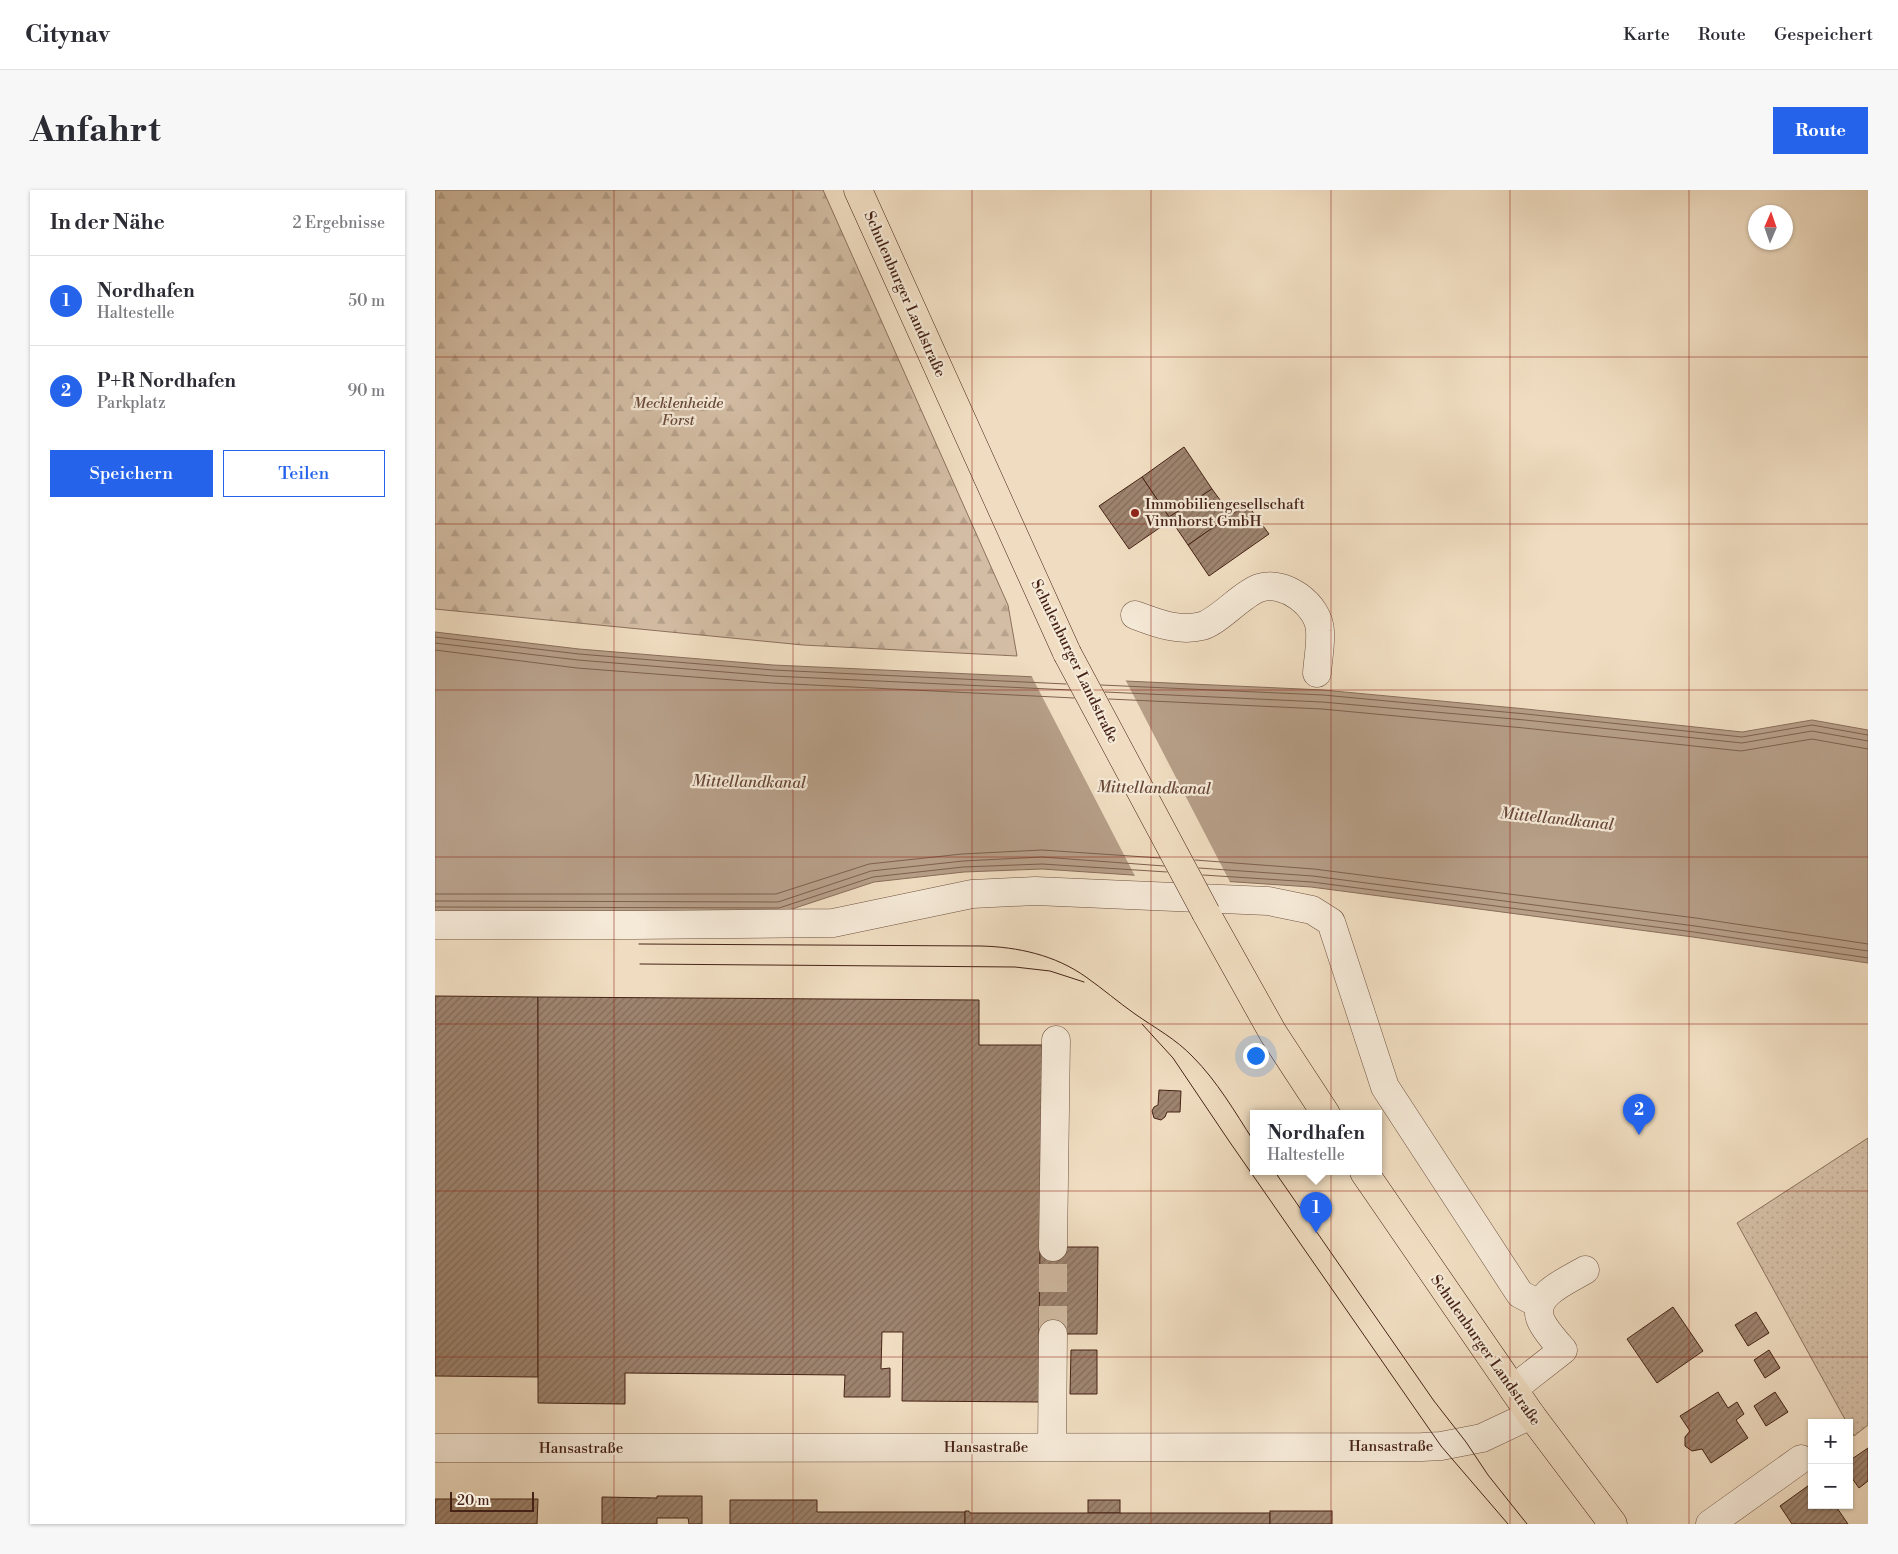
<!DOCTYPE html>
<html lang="de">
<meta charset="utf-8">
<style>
body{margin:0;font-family:"Libre Bodoni",serif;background:#f7f7f7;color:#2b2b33}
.controls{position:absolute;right:15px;bottom:15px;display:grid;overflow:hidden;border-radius:0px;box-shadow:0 1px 4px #0004}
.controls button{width:45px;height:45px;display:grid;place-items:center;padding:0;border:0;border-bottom:1px solid #e1e1e2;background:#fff;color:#2b2b33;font:25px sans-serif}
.compass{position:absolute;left:1313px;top:15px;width:45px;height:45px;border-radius:50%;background:#fff;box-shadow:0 1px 4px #0004;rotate:2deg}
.scale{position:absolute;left:15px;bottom:12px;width:84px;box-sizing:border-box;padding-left:5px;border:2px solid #462316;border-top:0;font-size:14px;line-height:18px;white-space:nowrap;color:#462316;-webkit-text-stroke:4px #f5e9d7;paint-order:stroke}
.you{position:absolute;left:820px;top:865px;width:18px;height:18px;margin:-12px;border:4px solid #fff;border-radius:50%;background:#1a73e8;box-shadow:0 0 0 8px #1a73e833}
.badge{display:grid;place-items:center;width:32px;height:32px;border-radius:50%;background:#2563eb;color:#fff;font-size:16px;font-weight:700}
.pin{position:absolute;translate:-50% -41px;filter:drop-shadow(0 1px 2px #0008)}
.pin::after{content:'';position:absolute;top:26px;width:18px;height:15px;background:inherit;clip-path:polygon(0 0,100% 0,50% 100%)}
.popup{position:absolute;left:815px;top:920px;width:132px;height:65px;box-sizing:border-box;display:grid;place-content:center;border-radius:0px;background:#fff;filter:drop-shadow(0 1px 4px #0005);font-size:16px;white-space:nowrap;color:#7c7c81}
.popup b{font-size:19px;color:#2b2b33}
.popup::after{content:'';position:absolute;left:50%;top:100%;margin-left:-10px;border:10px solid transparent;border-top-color:#fff}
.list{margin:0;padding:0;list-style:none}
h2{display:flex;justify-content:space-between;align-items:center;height:65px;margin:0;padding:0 20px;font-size:21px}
h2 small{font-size:16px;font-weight:400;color:#7c7c81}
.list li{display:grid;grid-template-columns:32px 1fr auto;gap:15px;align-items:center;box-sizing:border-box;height:90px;padding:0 20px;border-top:1px solid #e1e1e2}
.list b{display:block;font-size:19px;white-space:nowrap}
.list p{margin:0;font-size:16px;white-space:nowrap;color:#7c7c81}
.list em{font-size:16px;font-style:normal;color:#7c7c81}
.actions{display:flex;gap:10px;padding:15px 20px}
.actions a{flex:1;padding:11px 0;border:1px solid #2563eb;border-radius:0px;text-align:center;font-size:18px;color:#2563eb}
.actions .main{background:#2563eb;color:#fff}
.map{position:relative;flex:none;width:1433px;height:1334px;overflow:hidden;border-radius:0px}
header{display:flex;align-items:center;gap:30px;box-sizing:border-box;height:70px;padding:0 25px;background:#fff;border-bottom:1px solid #e1e1e2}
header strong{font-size:24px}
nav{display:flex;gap:28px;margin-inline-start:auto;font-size:18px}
.intro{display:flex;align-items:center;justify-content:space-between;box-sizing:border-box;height:120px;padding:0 30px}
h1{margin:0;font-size:35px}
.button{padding:12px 22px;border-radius:0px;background:#2563eb;color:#fff;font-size:18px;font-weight:700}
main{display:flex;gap:30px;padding:0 30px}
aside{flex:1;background:#fff;border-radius:0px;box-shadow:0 1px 4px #0004}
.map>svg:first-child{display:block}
</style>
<header>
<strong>Citynav</strong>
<nav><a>Karte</a><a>Route</a><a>Gespeichert</a></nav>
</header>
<div class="intro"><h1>Anfahrt</h1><a class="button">Route</a></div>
<main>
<aside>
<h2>In der Nähe<small>2 Ergebnisse</small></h2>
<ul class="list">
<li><span class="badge">1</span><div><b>Nordhafen</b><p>Haltestelle</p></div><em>50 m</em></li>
<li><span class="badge">2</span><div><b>P+R Nordhafen</b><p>Parkplatz</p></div><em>90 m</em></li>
</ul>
<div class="actions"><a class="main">Speichern</a><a>Teilen</a></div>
</aside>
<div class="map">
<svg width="1433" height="1334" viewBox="0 0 1433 1334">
<defs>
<pattern id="forest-firs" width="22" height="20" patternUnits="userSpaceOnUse" patternTransform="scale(1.25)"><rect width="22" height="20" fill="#d3bda4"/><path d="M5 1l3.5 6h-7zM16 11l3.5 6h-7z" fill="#b6a28c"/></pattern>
<pattern id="park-dots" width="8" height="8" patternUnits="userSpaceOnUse" patternTransform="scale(1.25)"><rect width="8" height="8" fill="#d3bda4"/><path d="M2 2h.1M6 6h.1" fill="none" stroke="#b6a28c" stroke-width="1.8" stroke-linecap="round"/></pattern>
<pattern id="building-hatch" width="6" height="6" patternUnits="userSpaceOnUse" patternTransform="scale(1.25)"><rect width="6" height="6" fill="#9e846f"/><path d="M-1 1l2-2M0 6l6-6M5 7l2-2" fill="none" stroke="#836c5a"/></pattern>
</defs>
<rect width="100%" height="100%" fill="#f0ddc1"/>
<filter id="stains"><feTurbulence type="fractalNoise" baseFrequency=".004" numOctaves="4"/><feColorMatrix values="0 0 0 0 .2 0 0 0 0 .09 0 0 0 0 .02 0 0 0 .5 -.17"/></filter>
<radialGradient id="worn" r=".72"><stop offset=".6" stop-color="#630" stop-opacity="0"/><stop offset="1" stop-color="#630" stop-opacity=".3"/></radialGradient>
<path fill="url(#forest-firs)" stroke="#8c705d" d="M0,0h388l185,415 9,51 -214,-11 -368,-36z"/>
<path fill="url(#park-dots)" stroke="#8c705d" d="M1433,948v287l-14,11 -5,-9v-4h-2l-110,-200z"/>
<path fill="#b69e87" stroke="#896d5a" d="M0,442l144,17 194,16 550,25 203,19 216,23 70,-12 56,10v233l-175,-26 -382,-50 -269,-18 -78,3 -90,10 -94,31 -345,-1z"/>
<path fill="#f0ddc1" d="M596,485l94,4 106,205 -95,-6z"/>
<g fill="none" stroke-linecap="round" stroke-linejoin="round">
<g stroke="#7e604e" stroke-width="1">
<path d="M0,447l144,17 194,16 293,14"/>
<path d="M0,453l143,17 195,16 297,14"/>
<path d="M0,460l142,18 195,15 302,15"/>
<path d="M666,495l222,10 203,19 216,23 70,-12 56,10"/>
<path d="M670,502l217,10 203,18 217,23 70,-12 56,10"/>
<path d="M674,509l213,10 202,19 217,23 71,-12 56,10"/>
<path d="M760,670l119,9 382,49 172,26"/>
<path d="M764,678l114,8 382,50 173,25"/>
<path d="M768,685l109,7 382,50 174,26"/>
<path d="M0,704h341l93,-30 93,-10 80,-4 118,8"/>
<path d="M0,711l343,1 93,-31 92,-10 79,-4 122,9"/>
<path d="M0,717l344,1 94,-31 90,-10 79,-3 125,8"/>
</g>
</g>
<g fill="url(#building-hatch)" stroke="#462316">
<path d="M749,257l28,42 -43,28 -27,-40z"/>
<path d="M707,287l29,43 -42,29 -30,-43z"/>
<path d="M777,299l19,26 -43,30 -19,-28z"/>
<path d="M812,314l22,30 -60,42 -21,-31z"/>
<path d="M0,806l103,1v380l-103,-1z"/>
<path d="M103,807l441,3v45h63l-3,357 -137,-1 1,-69h-21l-1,37 9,-1v29h-46l1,-22 -220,-2v31l-87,-1z"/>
<path d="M724,900l22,1 -1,21h-13l-2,5 -4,3 -7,-2 -2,-7 2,-4 4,-2z"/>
<path d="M605,1057h58l-1,87h-58z"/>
<path d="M1238,1117l30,44 -46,32 -30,-44z"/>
<path d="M1321,1122l13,21 -21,13 -13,-21z"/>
<path d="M636,1160h26v44h-27z"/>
<path d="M1334,1160l11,18 -15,10 -11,-18z"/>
<path d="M1283,1202l10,16 9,-6 7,12 -8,6 12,18 -37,25 -9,-14 -10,2 -7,-5v-9l5,-6 -10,-15z"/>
<path d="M1340,1202l13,20 -22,14 -12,-20z"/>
<path d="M1433,1258v33l-9,7 -10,-14v-13z"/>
<path d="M1377,1293v22h23l13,19h-56l-12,-18z"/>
<path d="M222,1306h45v28h-13l-1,-6h-31v6h-55v-27l55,1z"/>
<path d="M0,1309h103l-1,25h-102z"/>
<path d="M295,1310h87v12h148v12h-235z"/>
<rect x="653" y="1310" width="32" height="13"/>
<path d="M530,1321h4l1,2h300v11h-305z"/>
<rect x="835" y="1321" width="62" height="13"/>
</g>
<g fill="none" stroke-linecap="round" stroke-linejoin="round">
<path stroke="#ceb89f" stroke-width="28" stroke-dasharray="28 14" stroke-linecap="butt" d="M618,1144v-87"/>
<defs>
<g id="minor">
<path d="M700,425c21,8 44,17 67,11 17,-5 40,-32 57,-38 25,-9 60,17 61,43 1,13 -2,28 -3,42"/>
<path d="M0,735h198l200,-2 139,-29 63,-3 233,10 44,9 19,12 54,165 135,207 19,10"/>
<path d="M618,1057l3,-207"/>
<path d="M1078,1199l50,-39c-7,-8 -20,-22 -23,-32 -8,-24 29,-38 45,-48"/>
<path d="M617,1257l1,-113"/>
<path d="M0,1258l987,-1 19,-1 41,-8 49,-23"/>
<path d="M1275,1334l91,-65"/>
</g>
<g id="major">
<path d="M423,0l209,463"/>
<path d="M771,723l67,120 53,81"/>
<path d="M929,982l167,243 82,109"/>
</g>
</defs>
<use href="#minor" stroke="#705241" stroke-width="29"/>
<use href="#major" stroke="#462316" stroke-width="29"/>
<use href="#minor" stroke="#f5e9d7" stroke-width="28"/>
<use href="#major" stroke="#f0ddc1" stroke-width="28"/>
<g stroke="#462316" stroke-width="1">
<path d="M204,754l342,2c37,1 74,9 105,31 17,12 32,25 49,37 20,14 41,25 58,43 24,24 42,55 60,83"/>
<path d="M205,774l375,3 35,4 34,11"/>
<path d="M707,834l31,34 56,83 212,305 67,78"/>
<path d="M840,982l159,229 32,41 22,33 39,49"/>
</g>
<defs>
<path id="major-bridge" d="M632,463l139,260"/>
</defs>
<use href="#major-bridge" stroke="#462316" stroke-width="29" stroke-linecap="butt"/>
<use href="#major-bridge" stroke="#f0ddc1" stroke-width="28"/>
</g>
<path fill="none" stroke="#8f2418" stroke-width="1" stroke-opacity="0.55" d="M179,0v1334M358,0v1334M537,0v1334M716,0v1334M896,0v1334M1075,0v1334M1254,0v1334M0,167h1433M0,334h1433M0,500h1433M0,667h1433M0,834h1433M0,1001h1433M0,1167h1433"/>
<circle fill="#8f2418" stroke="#f5e9d7" stroke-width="2" cx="700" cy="323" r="5"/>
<g text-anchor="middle" stroke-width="4.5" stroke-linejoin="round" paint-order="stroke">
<g font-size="15" fill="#462316" stroke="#f5e9d7">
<text transform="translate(470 104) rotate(66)" y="5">Schulenburger Landstraße</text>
<text transform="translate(640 471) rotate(64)" y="5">Schulenburger Landstraße</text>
<text transform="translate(1051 1160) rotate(55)" y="5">Schulenburger Landstraße</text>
<text x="956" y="1261">Hansastraße</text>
<text x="551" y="1262">Hansastraße</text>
<text x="146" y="1263">Hansastraße</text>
</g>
<g font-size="15" font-style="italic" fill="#694a3a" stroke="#f5e9d7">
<text x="243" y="218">Mecklenheide<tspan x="243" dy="17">Forst</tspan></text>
</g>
<g font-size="15" fill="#462316" stroke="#f5e9d7" text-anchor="start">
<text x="710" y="319">Immobiliengesellschaft<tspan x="710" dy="17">Vinnhorst GmbH</tspan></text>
</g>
<g font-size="16" font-style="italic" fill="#684838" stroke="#f5e9d7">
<text transform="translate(314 591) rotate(1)" y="6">Mittellandkanal</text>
<text transform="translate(719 597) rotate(1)" y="6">Mittellandkanal</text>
<text transform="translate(1122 628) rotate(6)" y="6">Mittellandkanal</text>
</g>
</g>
<rect width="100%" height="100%" filter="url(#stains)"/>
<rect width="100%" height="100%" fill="url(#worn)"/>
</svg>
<div class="controls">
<button>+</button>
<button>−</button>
</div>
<svg class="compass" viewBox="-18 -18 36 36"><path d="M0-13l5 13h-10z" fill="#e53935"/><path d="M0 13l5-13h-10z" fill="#7c7c81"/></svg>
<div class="scale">20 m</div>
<div class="you"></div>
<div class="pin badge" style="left:881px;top:1043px">1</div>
<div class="popup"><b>Nordhafen</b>Haltestelle</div>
<div class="pin badge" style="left:1204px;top:945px">2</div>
</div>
</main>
